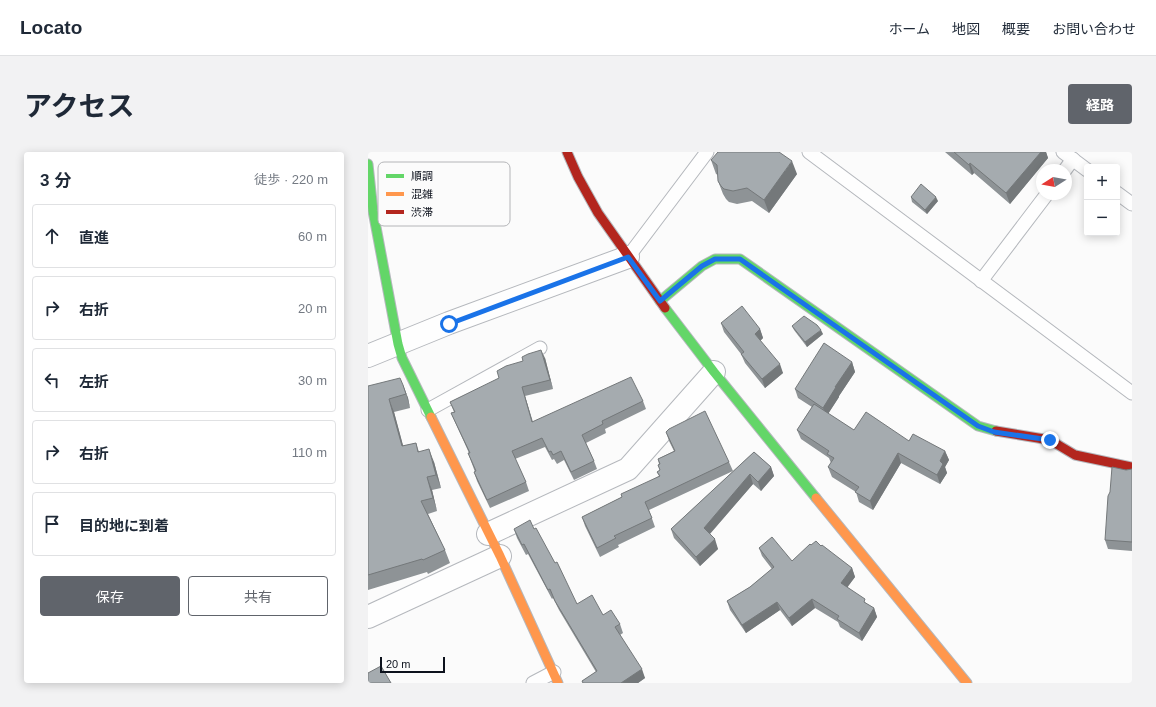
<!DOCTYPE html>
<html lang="ja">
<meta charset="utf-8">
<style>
body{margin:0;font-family:Arial,"Noto Sans JP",sans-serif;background:#f2f2f3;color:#1f2937}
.controls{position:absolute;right:12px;top:12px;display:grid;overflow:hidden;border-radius:4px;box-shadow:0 2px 10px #0003}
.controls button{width:36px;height:36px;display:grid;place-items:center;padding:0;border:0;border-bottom:1px solid #e0e1e3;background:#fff;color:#1f2937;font:20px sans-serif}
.compass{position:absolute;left:668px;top:12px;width:36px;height:36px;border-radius:50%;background:#fff;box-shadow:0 2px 10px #0003;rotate:259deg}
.scale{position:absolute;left:12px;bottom:10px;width:65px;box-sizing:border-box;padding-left:4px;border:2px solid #0d121d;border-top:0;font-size:11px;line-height:14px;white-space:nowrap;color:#0d121d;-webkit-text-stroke:3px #fbfbfb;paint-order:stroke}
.stop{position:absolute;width:12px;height:12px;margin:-9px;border:3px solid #1a73e8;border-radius:50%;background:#fff}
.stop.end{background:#1a73e8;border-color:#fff;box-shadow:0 1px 4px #0008}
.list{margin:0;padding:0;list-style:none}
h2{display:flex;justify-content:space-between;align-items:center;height:52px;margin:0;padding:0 16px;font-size:17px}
h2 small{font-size:13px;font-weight:400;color:#747a83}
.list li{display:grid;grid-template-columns:26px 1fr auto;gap:12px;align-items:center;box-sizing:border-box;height:64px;margin:0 8px 8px;padding:0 8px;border:1px solid #e0e1e3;border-radius:4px}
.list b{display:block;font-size:15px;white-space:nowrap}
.list em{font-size:13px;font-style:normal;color:#747a83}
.actions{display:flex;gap:8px;padding:12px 16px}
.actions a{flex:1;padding:9px 0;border:1px solid #60646b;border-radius:4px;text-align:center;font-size:14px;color:#60646b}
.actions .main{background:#60646b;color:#fff}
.icon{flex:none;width:22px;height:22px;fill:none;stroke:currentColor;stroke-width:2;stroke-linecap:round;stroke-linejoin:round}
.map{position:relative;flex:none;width:764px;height:531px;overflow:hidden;border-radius:4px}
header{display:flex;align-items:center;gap:24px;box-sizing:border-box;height:56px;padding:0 20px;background:#fff;border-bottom:1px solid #e0e1e3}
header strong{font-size:19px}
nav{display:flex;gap:22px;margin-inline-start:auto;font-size:14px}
.intro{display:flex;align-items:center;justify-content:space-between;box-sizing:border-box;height:96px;padding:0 24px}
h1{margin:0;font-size:28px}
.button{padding:10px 18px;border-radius:4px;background:#60646b;color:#fff;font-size:14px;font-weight:700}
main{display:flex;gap:24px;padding:0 24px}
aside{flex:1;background:#fff;border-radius:4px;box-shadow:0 2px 10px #0003}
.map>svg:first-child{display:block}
</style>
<header>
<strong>Locato</strong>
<nav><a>ホーム</a><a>地図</a><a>概要</a><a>お問い合わせ</a></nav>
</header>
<div class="intro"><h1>アクセス</h1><a class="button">経路</a></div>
<main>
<aside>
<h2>3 分<small>徒歩 · 220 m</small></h2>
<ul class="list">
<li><svg class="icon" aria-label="ahead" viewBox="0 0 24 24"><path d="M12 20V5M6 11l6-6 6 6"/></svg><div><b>直進</b></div><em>60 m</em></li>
<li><svg class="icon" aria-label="right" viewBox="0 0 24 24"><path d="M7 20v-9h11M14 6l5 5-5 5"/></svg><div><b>右折</b></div><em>20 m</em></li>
<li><svg class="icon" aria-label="left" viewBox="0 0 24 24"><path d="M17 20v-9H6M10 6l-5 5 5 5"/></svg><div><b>左折</b></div><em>30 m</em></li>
<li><svg class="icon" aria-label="right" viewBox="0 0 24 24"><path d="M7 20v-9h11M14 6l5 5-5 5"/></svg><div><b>右折</b></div><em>110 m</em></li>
<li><svg class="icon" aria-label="arrive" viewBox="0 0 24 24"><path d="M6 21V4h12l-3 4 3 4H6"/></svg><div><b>目的地に到着</b></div></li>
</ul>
<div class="actions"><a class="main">保存</a><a>共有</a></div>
</aside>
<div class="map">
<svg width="764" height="531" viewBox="0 0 764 531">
<rect width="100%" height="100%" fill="#fbfbfb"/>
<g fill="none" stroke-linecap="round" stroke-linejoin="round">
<defs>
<g id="lane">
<path d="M441,0l323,241"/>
<path d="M695,0l24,18"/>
<path d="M697,18l8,-11"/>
<path d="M749,41l15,11"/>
<path d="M260,105l79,-105"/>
<path d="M613,129l66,-87"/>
<path d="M60,258l112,-62"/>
<path d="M165,531l21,-11"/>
</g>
<g id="street">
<path d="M0,204l81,-33 179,-66"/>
<path d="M120,382l140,-65 86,-97"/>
<path d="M0,465l132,-61"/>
</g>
<g id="fast">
<path d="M0,12l5,47 25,133 4,14 29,59"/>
<path d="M292,149l42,-35 13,-7h25l238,167 18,5"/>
<path d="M297,156l49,64 102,126"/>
</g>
<g id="slow">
<path d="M63,265l69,139 58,127"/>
<path d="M448,346l151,185"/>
</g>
<g id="jam">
<path d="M199,0l11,25 20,36 67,95"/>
<path d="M628,279l54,9 25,15 57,12"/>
</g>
</defs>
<use href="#lane" stroke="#b5b8bd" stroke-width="15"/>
<use href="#street" stroke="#b5b8bd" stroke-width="24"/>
<use href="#fast" stroke="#b5b8bd" stroke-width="11"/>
<use href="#slow" stroke="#b5b8bd" stroke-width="11"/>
<use href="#jam" stroke="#b5b8bd" stroke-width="11"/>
<use href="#lane" stroke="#fefefe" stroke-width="13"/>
<use href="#street" stroke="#fefefe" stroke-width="22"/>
<use href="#fast" stroke="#63d668" stroke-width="9"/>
<use href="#slow" stroke="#ff974d" stroke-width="9"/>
<use href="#jam" stroke="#b3261e" stroke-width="9"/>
</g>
<g fill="#8e9396">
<path d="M577,0h101l2,6 -38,46 -36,-31 -2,2z"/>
<path d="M343,8l86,14 -28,39 -17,-12 -15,3 -8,-2 -3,-3 -3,-5 -5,-13v-6l-2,-1z"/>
<path d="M543,45l27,4 -11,13 -15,-12z"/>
<path d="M353,171l39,6 3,9 -3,3 23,32 -18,15 -20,-25 -4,-9 -17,-22z"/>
<path d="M424,174l31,8 -16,13 -13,-17z"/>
<path d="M177,206l8,31 -28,7 8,26 110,-21 3,8 -41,20 1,4 -20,10 8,18 3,8 -23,11 -10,-20 -7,4 -3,-5 -2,1 -7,-13 -30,12 11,23 3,9 -39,17 -13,-27 -3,-9h1l-7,-19h1l-14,-31 -4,-9 3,-1 -4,-10z"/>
<path d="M484,210l3,10 -16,24v1l-11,17 26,16 55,11 36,10 4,9 -4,7 2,6 -7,11 -39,-21 -28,47 -14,-8 -3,-10 -24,-15 -4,-10 3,-4 -2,-5 -28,-19 -4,-9 15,-23 -14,-9 -3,-9z"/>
<path d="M35,233l5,13 2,10 -16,4 9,34 13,-3 3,9 15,10 7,26 -9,2 5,21 -9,3 17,36 5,13 -22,11 -1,-2 -59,18v-204z"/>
<path d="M298,280l63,30 4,9 -84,39 6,17 -37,18 1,2 -19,10 -15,-31 -3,-9 40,-20 37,-21 -2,-4 3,-2 -2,-5 1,-1 -1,-5 16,-8 -5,-10z"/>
<path d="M386,300l17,15 3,9 -13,15 -8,-7 -43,50 8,15 -18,17 -26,-28 -3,-9z"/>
<path d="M764,317v82l-24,-2 -3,-9 21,-70z"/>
<path d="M146,377l63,75 26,11 17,9 3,9 -3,2 25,43 -7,5h-55l-1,-2 14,-9 -37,-62 -6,-12 -1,1 -24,-45 -2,1 -9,-17z"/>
<path d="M443,393l10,1 31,22 3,9 -8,10 20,17 7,4 3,9 -15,24 -22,-14 -2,-5 -23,-14 -23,18 -12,-16 -34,23 -16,-23 -3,-9 23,-14 22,-18 -10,-13 -3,-8 33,13z"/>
</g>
<g fill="#74787a">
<path d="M673,0h5l2,6 -38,46 -4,-11z"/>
<path d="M424,9l5,13 -28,39 -5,-13z"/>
<path d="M602,11l4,10 -2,2 -3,-10z"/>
<path d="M568,45l2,4 -11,13 -2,-4z"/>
<path d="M392,177l3,9 -5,5 -3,-9z"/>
<path d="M453,178l2,4 -16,13 -2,-5z"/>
<path d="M173,198l4,8 8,31 -3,-9z"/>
<path d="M484,210l3,10 -16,24v1l-13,20 -3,-9 12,-21z"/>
<path d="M412,212l3,9 -18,15 -3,-9z"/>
<path d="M35,233l5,13 2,10 -4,-14z"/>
<path d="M154,235l3,9 10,35 -3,-9z"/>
<path d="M21,247l5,13 13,48 -5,-14z"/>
<path d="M61,297l5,13 7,26 -5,-13z"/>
<path d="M577,299l4,9 -4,7 2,6 -7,11 -3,-9 3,-14z"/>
<path d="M530,301l3,10 -28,47 -3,-9z"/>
<path d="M403,315l3,9 -13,15 -3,-9z"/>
<path d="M382,322l3,10 -46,53 -3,-9z"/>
<path d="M59,325l5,13 5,21 -4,-13z"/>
<path d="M347,387l3,10 -18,17 -4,-9z"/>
<path d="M484,416l3,9 -11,15 -3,-9z"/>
<path d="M444,447l3,9 -23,18 -3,-8z"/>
<path d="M409,450l3,8 -34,23 -4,-8z"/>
<path d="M506,456l3,9 -15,24 -3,-8z"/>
<path d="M274,517l3,9 -7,5h-17z"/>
</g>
<g fill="#a5abaf" stroke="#74787a">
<path d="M350,0h61l13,9 -28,39 -17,-12 -14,3 -9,-2 -3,-3 -3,-5 -1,-16 -6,-5z"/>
<path d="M586,0h87l-35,41 -36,-30 -1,2z"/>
<path d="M553,32l15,13 -11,13 -14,-13z"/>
<path d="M374,154l18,23 -5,5 25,30 -18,15 -21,-25 3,-2 -23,-29z"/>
<path d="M436,164l13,9 4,5 -16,12 -13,-16z"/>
<path d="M456,191l28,19 -17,25h1l-13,21 -28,-19z"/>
<path d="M173,198l9,30 -28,7 10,35 99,-45 12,24 -41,20 1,3 -21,11 12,26 -23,11 -10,-21 -8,4 -2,-4 -2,1 -7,-14 -30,13 14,31 -39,18 -13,-28 2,-1 -8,-18h2l-19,-40 4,-1 -5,-10 49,-24 -2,-7 9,-5 17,-5 -1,-4 6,-3z"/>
<path d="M32,226l3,7 3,9 -17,5 13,47 14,-3 2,9 11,-3 7,26 -9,2 6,21 -12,3 24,49 -22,10 -1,-1 -54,16v-189z"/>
<path d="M446,252l40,26 12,-18 43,29 4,-7 32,17 -5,10 3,3 -6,11 -39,-22 -28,48 -15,-9 4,-5 -31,-20 6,-9 -7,-4 2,-3 -32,-21z"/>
<path d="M337,259l24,51 -84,40 7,16 -38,18 2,2 -19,10 -15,-31 40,-20 -1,-3 39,-18 -3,-4 3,-2 -2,-5 2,-1 -2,-5 17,-8 -9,-19 3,-3z"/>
<path d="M386,300l17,15 -13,15 -8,-8 -46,54 11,11 -19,18 -25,-28z"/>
<path d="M744,315l14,3 6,-1v73l-27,-2 3,-44 2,-4z"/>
<path d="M162,368l4,9 2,-1 19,35 2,-1 20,42 15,-9 11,20 8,-5 9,14 -5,3 27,42 -21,14h-38l-1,-2 15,-10 -42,-70 -5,-12 -2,1 -24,-46 -2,1 -8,-16z"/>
<path d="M404,385l20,24 18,-17 1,1 5,-4 5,5 1,-1 30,23 -11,15 24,16 -1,3 10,6 -15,25 -22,-14 2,-3 -27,-17 -23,19 -12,-16 -35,23 -15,-24 23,-14 24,-20 -15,-19z"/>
<path d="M13,514l10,17h-23v-10z"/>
</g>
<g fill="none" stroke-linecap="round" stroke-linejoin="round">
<path stroke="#1a73e8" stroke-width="5" d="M81,172l179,-67 32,44 42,-35 13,-7h25l238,167 16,6 56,8"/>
</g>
<rect x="10" y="10" width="132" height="64" rx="6" fill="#fbfbfb" stroke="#b4b5b8" stroke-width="1"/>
<rect x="18" y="22" width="18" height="4" fill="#63d668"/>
<rect x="18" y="40" width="18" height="4" fill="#ff974d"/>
<rect x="18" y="58" width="18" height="4" fill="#b3261e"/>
<g font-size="11" fill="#0d121d">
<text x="43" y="28">順調</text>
<text x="43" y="46">混雑</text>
<text x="43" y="64">渋滞</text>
</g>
</svg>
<div class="controls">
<button>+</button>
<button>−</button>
</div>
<svg class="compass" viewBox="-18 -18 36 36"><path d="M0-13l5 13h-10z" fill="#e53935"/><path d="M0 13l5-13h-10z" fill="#747a83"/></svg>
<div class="scale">20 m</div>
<div class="stop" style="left:81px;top:172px"></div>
<div class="stop end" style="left:682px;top:288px"></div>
</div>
</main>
